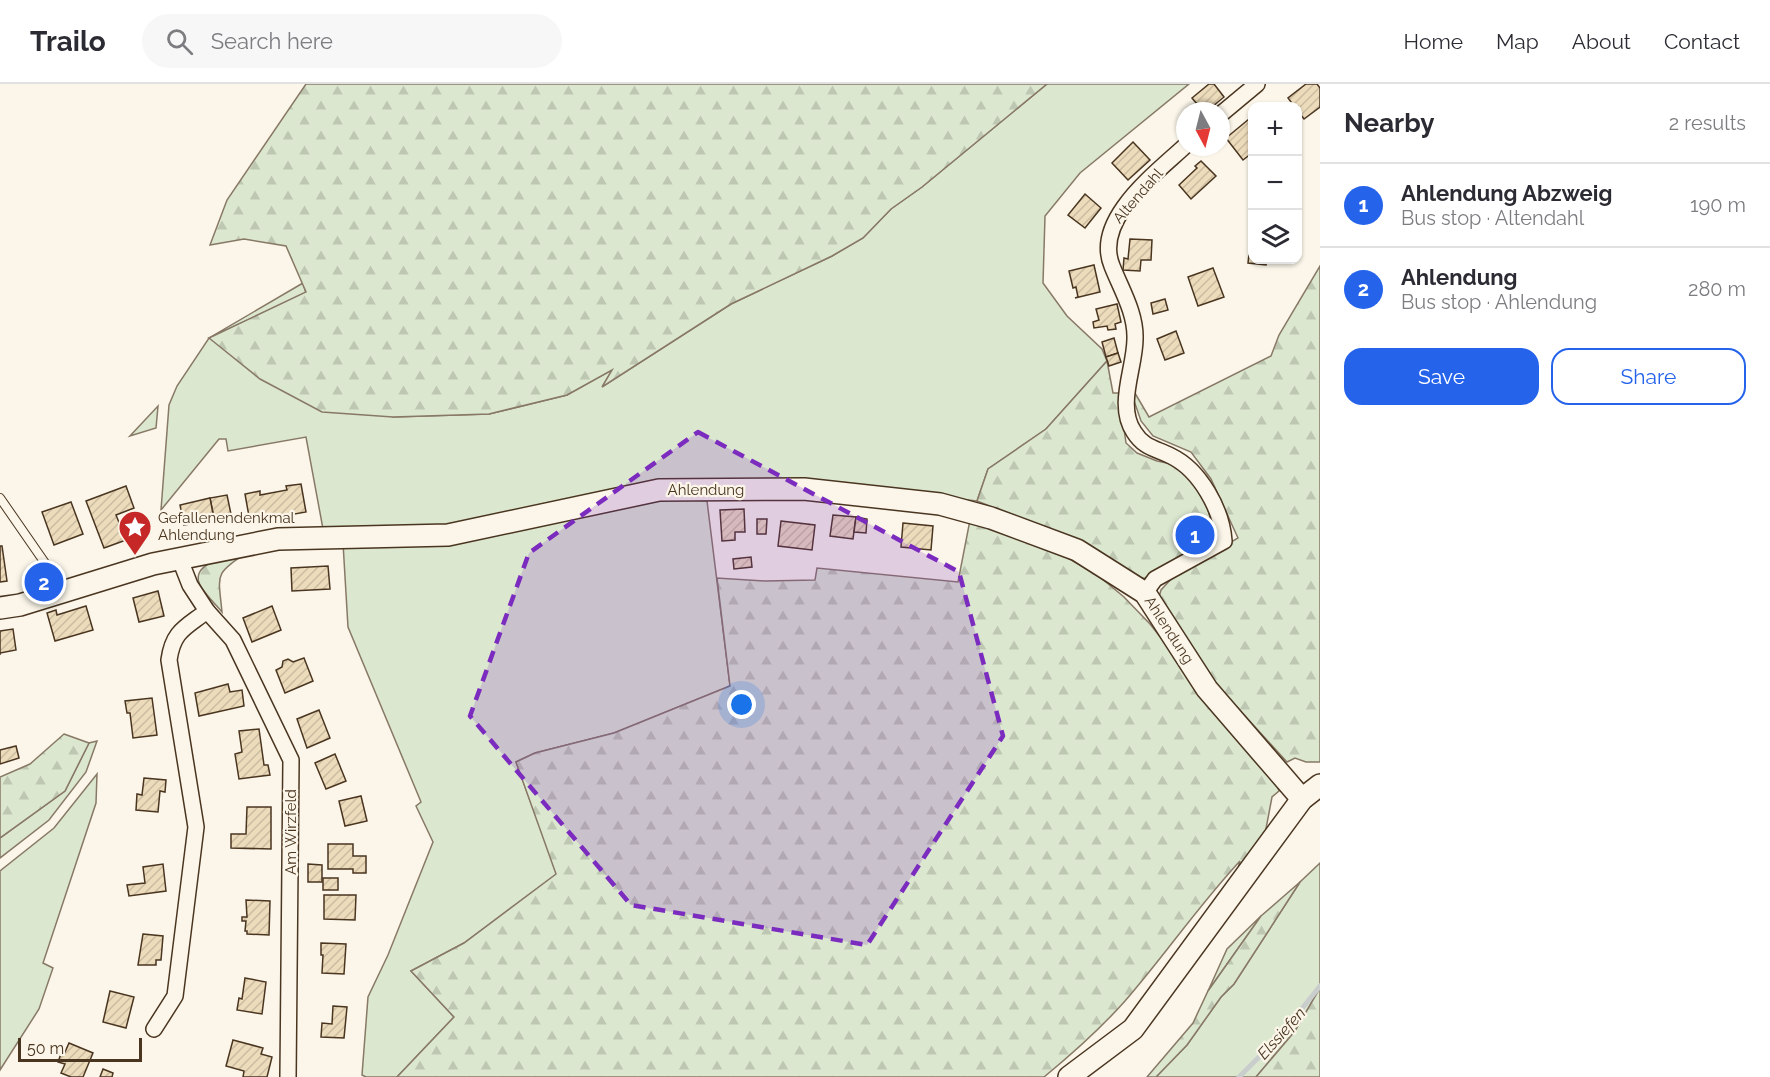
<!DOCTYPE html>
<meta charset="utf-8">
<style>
body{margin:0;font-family:Raleway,sans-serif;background:#f7f7f7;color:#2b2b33}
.controls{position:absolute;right:18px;top:18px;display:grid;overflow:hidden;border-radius:12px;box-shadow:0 2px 4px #0004}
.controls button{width:54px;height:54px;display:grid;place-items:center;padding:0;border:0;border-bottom:2px solid #e1e1e2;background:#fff;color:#2b2b33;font:30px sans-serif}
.compass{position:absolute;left:1176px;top:18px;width:54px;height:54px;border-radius:50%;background:#fff;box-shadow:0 2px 4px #0004;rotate:173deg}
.scale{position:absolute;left:18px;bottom:15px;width:124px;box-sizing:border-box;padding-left:6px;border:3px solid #4a3520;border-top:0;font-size:16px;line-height:21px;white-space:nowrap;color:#4a3520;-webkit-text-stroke:4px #fbf6e9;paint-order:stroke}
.you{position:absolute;left:742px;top:621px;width:21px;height:21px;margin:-15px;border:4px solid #fff;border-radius:50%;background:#1a73e8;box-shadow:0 0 0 9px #1a73e833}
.badge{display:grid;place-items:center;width:39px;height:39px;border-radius:50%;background:#2563eb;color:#fff;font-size:20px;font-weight:700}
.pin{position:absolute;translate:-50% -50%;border:3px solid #fff;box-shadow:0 2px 6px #0006}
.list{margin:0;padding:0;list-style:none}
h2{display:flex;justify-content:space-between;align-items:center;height:78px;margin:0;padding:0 24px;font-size:26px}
h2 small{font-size:20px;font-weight:400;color:#7c7c81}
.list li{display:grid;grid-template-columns:39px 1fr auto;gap:18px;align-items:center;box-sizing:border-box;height:84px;padding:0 24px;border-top:2px solid #e1e1e2}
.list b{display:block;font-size:22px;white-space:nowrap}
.list p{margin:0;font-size:20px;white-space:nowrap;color:#7c7c81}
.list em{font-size:20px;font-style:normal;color:#7c7c81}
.actions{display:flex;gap:12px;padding:18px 24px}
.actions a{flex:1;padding:14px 0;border:2px solid #2563eb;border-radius:18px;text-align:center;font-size:21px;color:#2563eb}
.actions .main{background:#2563eb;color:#fff}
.icon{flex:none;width:33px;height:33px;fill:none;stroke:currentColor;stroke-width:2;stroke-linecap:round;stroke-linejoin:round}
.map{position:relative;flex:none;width:1320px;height:993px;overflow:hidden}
header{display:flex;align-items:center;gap:36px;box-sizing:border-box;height:84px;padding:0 30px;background:#fff;border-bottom:2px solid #e1e1e2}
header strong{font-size:28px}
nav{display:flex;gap:33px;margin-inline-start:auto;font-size:21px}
.search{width:420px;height:54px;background:#f7f7f7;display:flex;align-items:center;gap:15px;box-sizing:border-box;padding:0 21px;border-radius:33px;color:#7c7c81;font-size:22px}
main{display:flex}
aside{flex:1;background:#fff}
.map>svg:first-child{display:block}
</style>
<header>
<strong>Trailo</strong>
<div class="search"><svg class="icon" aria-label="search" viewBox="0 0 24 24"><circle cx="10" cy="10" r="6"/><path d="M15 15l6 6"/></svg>Search here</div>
<nav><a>Home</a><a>Map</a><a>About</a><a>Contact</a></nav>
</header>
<main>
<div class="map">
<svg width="1320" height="993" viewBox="0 0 1320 993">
<defs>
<pattern id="forest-firs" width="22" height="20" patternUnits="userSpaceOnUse" patternTransform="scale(1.5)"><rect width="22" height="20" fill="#dce7d0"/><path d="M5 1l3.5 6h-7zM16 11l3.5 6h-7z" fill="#bec7b2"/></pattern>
<pattern id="building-hatch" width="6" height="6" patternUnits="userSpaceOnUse" patternTransform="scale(1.5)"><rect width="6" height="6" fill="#ecdcbc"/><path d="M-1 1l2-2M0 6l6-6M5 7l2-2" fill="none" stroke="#ccbda1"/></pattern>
</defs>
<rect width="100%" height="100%" fill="#fbf6e9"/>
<g fill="#dce7d0" stroke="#887966" stroke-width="1.5">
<path d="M1047,0h142l-109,89 -35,43 -2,67 24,33 35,33 5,12 -61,68 -58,40 -11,32 -184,-21 -350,47 -120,2 -17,-92 -78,14 -2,-12h-7l-58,71 8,-105 8,-19 32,-48 94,-55 3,10 -97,45 184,79 96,-3 78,-19 46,-26 -10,17 128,-82 101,-48 31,-18 28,-29 31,-22z"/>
<path d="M158,322l-2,22 -26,8z"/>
<path d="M660,414l47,3 23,185 -116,47 -79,20 -19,9 41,112 -93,69 -53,28 43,46 -57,60h-31l-4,-2 6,-78 20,-42 45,-113 -17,-36 5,-4 -73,-175 -5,-84z"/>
<path d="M97,657l-11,31 -37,48 -49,38v-20l65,-47 24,-48z"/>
<path d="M97,690l-1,29 -53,160 10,5 -14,41 -39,61v-199l54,-43z"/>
<path d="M1320,779v125l-25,43 -39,46h-100l31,-32 34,-48 13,-13 66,-102z"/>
<path d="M1261,832l-53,75 19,-42z"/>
</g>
<g fill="url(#forest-firs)" stroke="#887966" stroke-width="1.5">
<path d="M306,0h741l-125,103 -31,22 -28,29 -31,18 -101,48 -129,83 10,-17 -45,25 -78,19 -96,3 -71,-5 -62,-33 -51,-41 97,-46 -20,-46 -42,-7 -34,6 17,-45z"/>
<path d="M1320,182v496h-14l-11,-4 -8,4 -81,-89 -47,-76 2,-7 12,-13 65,-39 -27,-59 -20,-27 -38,-16 -12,-15 -10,-29 1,-4 17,29 122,-61 8,-21z"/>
<path d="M1107,277l6,32h6l7,50 11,10 20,8 20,4 25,23 11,40 -4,14 -64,36 -9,1 -98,-54 -61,-24 11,-32 58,-40z"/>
<path d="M970,436l37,15 32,7 56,31 29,24 26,27 127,161 2,6 -7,6 -7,37 -30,47 5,-20c-41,44 -75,94 -115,140 -24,27 -53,53 -81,76h-647l57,-60 -43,-46 53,-28 92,-69 -40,-112 19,-9 79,-20 116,-47 -13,-108 48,3 50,-1 2,-12 141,14z"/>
<path d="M249,467c-35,24 -31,21 -27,61 -7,-8 -15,-16 -21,-25 -15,-25 33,-32 48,-36z"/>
<path d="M64,650l25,9 -24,48 -65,47v-61l30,-13z"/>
<path d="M1300,798l-66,102 -13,13 -34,48 -31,32h-9l46,-54 15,-32 53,-75z"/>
<path d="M1320,904v89h-64l39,-46z"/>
</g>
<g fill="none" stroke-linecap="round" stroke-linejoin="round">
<path stroke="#c9cecd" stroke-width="5" d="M1239,993l42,-42 39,-49"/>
</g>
<g fill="url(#building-hatch)" stroke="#4a3520" stroke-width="1.5">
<path d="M1209,0h5l10,13 -17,14h-4l-11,-13z"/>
<path d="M1306,0h11l3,4v19l-16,12 -6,-8v-5h-4l-6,-8z"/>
<path d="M1249,35l3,4v30l-9,7 -17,-22z"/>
<path d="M1133,58l17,18 -22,20 -16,-17z"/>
<path d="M1201,77l15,15 -25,23 -12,-14 18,-17 -2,-2z"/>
<path d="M1085,110l16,14 -16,20 -17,-13z"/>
<path d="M1251,152l1,24h15l-1,5 -18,-2z"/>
<path d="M1130,155l22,1 -1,20h-10l-1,11 -17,-1 1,-12 4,1z"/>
<path d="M1094,181l6,27 -25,6 3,-1 -2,-10 -3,1 -4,-17z"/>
<path d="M1213,184l11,29 -26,9 -10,-29z"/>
<path d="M1165,215l3,11 -15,4 -2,-11z"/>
<path d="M1117,220l4,18 -6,2 1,5 -8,1 -1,-4 -13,2 -1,-6 6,-2 -3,-11z"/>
<path d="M1176,247l8,22 -19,7 -8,-21z"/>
<path d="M1114,254l4,15 -12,4 -4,-15z"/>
<path d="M1118,269l3,9 -12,4 -3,-9z"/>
<path d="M301,400l5,28 -56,10 -5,-28 15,-3v4l27,-5 -1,-4z"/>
<path d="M126,402l8,22 -18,7 10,25 -22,8 -18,-47z"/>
<path d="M227,411l5,24 -17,4 -5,-25z"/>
<path d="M210,414l4,21 -30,6 -4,-20z"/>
<path d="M71,418l12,32 -29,11 -12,-33z"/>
<path d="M744,425l1,23h-10v8l-13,1 -2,-31z"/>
<path d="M833,431l23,2 -3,22 -23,-3z"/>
<path d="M856,433l11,2 -1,14 -12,-1z"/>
<path d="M757,435h10l-1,15h-9z"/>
<path d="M781,437l34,4 -3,25 -34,-4z"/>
<path d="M903,439l30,3 -2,24 -30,-3z"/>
<path d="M0,462h2l5,35 -7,1z"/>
<path d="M751,473l1,10 -18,2 -1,-10z"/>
<path d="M328,482l2,23 -38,2 -1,-23z"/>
<path d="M158,507l6,25 -25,6 -6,-24z"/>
<path d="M86,522l7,24 -38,11 -8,-28 9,-3 1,5z"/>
<path d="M272,522l9,24 -29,12 -9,-24z"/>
<path d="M13,545l3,21 -16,3v2v-24z"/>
<path d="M304,574l9,23 -28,12 -9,-23 6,-3 1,-6 5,-2 5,3z"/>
<path d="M228,600l2,8 12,-2 2,16 -45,10 -4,-23z"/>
<path d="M152,614l5,37 -24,3 -3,-25h-3l-2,-12z"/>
<path d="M319,626l11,28 -23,10 -10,-29z"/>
<path d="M259,645l5,36h4l2,10 -31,4 -4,-25 7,-2 -3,-21z"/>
<path d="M16,662l3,12 -19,6v-14z"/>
<path d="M335,670l11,27 -20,8 -11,-26z"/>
<path d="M144,694l22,2 -1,12 -5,-1 -2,21 -22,-2 1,-16 5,1z"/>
<path d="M361,712l6,25 -22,5 -6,-25z"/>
<path d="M247,723h24v42l-40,-1v-14h15z"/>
<path d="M328,760h25v12h13v17h-13v-4h-25z"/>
<path d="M163,780l3,27 -37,5 -2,-11 18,-2 -2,-16z"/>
<path d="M308,780l14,1v17h-14z"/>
<rect x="323" y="794" width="15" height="12"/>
<path d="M324,811h32l-1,25 -31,-1z"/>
<path d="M246,816l24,1 -1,34 -22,-1v-3h-2l1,-10h-4v-4h5z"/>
<path d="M143,850l20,2 -2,24h-5v5h-18z"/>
<path d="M321,859l25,1 -2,30 -22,-1 1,-18h-2z"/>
<path d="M245,894l21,4 -4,32 -25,-4 2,-12 3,1z"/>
<path d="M110,907l24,6 -8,31 -23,-6z"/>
<path d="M333,922l14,1 -3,31 -23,-1 1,-14 10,1z"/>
<path d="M233,956l30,8 -2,6 11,3 -5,20h-24l1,-6 -18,-5z"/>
<path d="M69,959l24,10 -10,24h-12l-10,-4 4,-9 -7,-2 4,-11 3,1z"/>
<path d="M103,985l10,4 -1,4h-12z"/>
</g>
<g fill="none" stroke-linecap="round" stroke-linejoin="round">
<defs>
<path id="lane" d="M0,414l63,91"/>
<g id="street">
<path d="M1221,30l36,-30"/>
<path d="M179,473l11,28 17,26 26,29 58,120 -3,317"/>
<path d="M1145,509l10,-14 69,-38c-2,-31 -24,-71 -53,-85 -16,-8 -27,-8 -37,-24 -18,-27 1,-64 1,-93 1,-26 -14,-50 -23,-73 -19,-46 43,-92 73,-120"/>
<path d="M154,945l21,-33 21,-169 -27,-167c4,-29 16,-32 38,-49"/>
</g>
<g id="secondary">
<path d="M0,524l20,-3 133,-41 125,-25 170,-4 211,-45 145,-1 136,15 51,14 86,32 68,43 62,96 95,110"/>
<path d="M1069,993l64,-48 169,-230 18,-14"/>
</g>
</defs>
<use href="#lane" stroke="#4a3520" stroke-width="10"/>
<use href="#street" stroke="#4a3520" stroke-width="18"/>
<use href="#secondary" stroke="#4a3520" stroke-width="24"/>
<use href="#lane" stroke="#fbf6e9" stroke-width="8"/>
<use href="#street" stroke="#fbf6e9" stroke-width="15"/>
<use href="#secondary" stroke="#fbf6e9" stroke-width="21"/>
</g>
<path fill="#7b2cbf" fill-opacity="0.2" stroke="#7b2cbf" stroke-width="4.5" stroke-dasharray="12 8" stroke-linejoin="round" d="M698,348l261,140 44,164 -136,209 -236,-40 -161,-189 59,-163z"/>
<defs>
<symbol id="sight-pin" viewBox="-11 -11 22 30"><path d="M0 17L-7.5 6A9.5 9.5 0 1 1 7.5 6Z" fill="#c62828" stroke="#fbf6e9"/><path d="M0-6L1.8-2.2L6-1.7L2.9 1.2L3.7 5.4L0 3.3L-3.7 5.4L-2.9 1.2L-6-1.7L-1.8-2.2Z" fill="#fff"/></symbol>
</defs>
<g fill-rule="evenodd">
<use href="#sight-pin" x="116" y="424" width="38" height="52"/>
</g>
<g text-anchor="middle" stroke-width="4.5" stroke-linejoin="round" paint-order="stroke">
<g font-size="15" fill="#4a3520" stroke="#fbf6e9">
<text transform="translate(1138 112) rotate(-49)" y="5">Altendahl</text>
<text x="706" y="411">Ahlendung</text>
<text transform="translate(1169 546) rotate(57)" y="5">Ahlendung</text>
<text transform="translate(291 748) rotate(-90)" y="5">Am Wirzfeld</text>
</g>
<g font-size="15" fill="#4a3520" stroke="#fbf6e9" text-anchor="start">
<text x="158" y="439">Gefallenendenkmal<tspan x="158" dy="17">Ahlendung</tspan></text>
</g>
<g font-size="16" font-style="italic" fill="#4a3520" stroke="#fbf6e9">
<text transform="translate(1281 949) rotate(-48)" y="6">Elssiefen</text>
</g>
</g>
</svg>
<div class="controls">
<button>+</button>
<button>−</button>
<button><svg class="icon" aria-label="layers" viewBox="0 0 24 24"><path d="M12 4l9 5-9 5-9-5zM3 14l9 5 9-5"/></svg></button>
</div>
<svg class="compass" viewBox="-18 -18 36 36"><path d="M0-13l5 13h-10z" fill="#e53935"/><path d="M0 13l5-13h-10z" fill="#7c7c81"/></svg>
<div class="scale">50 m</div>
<div class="you"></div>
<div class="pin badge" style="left:1195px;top:451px">1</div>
<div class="pin badge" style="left:44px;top:498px">2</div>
</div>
<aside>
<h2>Nearby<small>2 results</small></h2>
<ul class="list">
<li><span class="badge">1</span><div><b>Ahlendung Abzweig</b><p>Bus stop · Altendahl</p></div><em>190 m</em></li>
<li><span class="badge">2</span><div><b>Ahlendung</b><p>Bus stop · Ahlendung</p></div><em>280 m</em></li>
</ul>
<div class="actions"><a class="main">Save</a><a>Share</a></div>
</aside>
</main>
